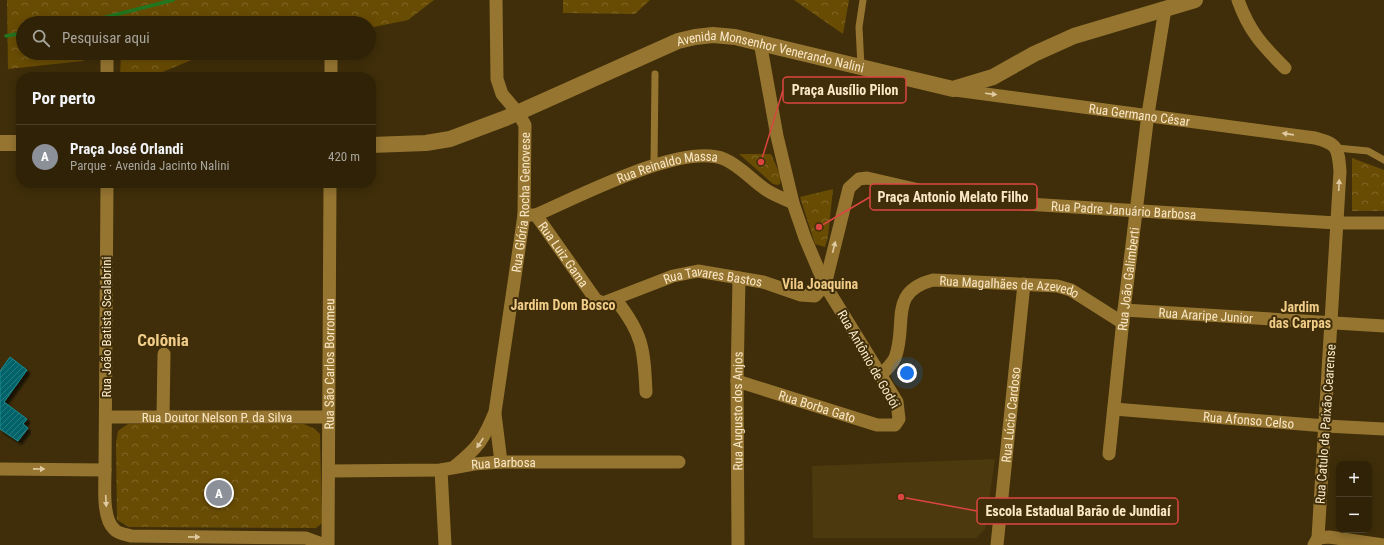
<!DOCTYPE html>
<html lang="pt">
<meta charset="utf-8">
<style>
body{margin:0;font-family:"Roboto Condensed",sans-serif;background:#3b2f15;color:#f1f3f6}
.controls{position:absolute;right:12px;bottom:12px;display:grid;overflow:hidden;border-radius:8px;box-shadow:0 2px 10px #0003}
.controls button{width:36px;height:36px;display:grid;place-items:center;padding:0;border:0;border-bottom:1px solid #4a3f28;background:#2f2207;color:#f1f3f6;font:20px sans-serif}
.you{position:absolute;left:907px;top:373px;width:14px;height:14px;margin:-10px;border:3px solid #fff;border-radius:50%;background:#1a73e8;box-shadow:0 0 0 6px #1a73e833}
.badge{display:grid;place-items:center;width:26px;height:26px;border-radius:50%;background:#8c9099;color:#fff;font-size:13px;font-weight:700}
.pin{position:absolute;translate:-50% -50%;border:2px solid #fff;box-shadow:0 1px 4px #0006}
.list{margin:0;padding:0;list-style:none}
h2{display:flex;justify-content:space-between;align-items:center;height:52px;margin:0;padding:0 16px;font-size:17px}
h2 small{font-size:13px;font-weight:400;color:#a7a49b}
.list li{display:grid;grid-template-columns:26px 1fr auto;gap:12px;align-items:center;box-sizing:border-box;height:64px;padding:0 16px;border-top:1px solid #4a3f28}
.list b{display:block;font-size:15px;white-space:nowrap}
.list p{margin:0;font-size:13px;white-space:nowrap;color:#a7a49b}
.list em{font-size:13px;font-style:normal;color:#a7a49b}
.icon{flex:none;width:22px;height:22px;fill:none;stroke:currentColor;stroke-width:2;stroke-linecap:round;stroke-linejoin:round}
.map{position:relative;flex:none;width:1384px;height:545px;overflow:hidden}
.search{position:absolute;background:#2f2207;box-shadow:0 2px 10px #0003;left:16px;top:16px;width:360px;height:44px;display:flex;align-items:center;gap:10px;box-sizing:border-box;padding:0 14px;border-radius:22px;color:#a7a49b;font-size:15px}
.panel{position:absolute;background:#2f2207;box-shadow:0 2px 10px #0003;left:16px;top:72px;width:360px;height:116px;border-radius:16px}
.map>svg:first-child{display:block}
</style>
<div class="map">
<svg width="1384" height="545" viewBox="0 0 1384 545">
<defs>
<pattern id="forest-crowns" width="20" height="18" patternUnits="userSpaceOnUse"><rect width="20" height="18" fill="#694c04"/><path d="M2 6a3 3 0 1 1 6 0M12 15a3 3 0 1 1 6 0" fill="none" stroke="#7f6627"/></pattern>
<pattern id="building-hatch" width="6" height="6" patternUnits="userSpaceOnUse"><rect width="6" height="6" fill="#066369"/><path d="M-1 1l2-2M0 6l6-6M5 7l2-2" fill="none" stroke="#2b797d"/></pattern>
<filter id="shadow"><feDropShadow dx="3.5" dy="3.5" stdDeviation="1" flood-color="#0009"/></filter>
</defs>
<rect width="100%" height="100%" fill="#3f2e09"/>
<path fill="#4c390e" d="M995,459l-10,70 -9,9h-163l-1,-72z"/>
<g fill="url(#forest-crowns)">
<path d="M7,0h427l-26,20 -39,8v-5h-346v30h70l-10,8 -75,8z"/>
<path d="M563,0h87l-15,14 -72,-1z"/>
<path d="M794,0h55l-6,34z"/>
<path d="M121,53h88l-59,24h-30z"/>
<path d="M739,154h32l10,23 -1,7 -2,1 -5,-1z"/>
<path d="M1352,158l32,12v41h-32z"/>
<path d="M833,189l-5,48 -3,10 -10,-3 -15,-47z"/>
<path d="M128,424h176l11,5 5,5 2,89 -6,5 -187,-1 -12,-7 -1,-77 2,-12z"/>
</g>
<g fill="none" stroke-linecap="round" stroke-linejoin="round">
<g stroke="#21761f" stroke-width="3.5">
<path d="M83,23l90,-23"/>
<path d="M6,36l17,-3"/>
</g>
</g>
<path fill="url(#building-hatch)" stroke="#178c94" filter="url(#shadow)" d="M10,357l17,13 -23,32 23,17 -4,5 5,4 -10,13 -18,-12v-58z"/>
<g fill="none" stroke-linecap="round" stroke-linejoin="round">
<g stroke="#967531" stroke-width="7">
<path d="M861,67l-2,-40 4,-27"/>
<path d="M1337,148l31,3 16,9"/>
<path d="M654,164l1,-90"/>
</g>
<g stroke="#967531" stroke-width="13">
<path d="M1238,0c11,31 24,45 47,68"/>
<path d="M107,53v24"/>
<path d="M331,77v-24"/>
<path id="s1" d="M955,90l360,48c23,6 23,10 25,33l-22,367 -4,7"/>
<path d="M107,183l-2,287c0,16 -3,48 9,59 4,5 11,5 17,7l175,2 19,7"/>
<path id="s2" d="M524,215h12l60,85 7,3 70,-27 25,-5 65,11 38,13 14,1 10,-11 24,-97 10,-9 8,-1 87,20 56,5 327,20h47"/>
<path id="s3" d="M536,215c42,-18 146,-73 188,-56 17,7 29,23 44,32 8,5 17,8 25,12"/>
<path d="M616,300c27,34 28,49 30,92"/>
<path id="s4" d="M1124,310l260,16"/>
<path id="s5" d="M881,375c5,-5 11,-11 14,-17 13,-34 -8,-66 38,-78l124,6 14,4 52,33"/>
<path id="s6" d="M737,381l140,44h18l4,-6 -2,-17 -72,-117 -20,-47 -12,-35 -16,-67 -17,-94"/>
<path id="s7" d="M1114,409l212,17 58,3"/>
<path d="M495,414l6,48"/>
<path id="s8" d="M106,417h222"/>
<path d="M163,417l1,-63"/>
<path id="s9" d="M1109,454l15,-144 24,-196 17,-105"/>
<path id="s10" d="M455,466c23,-18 29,-27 40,-54l29,-197 1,-90 -7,-12 -16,-19 -5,-15 -1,-79"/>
<path d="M0,469l105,1"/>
<path d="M441,470l4,75"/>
<path id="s11" d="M329,471l112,-1 33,-6 27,-2h178"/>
<path d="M1318,538l11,-1 55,8"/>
<path id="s12" d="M328,545l2,-362"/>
<path id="s13" d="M738,545l-1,-164 2,-103"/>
<path id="s14" d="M997,545l27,-261"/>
</g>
<g stroke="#967531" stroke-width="16">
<path d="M0,143h21"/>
<path id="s15" d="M371,145l55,-2 24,-4 56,-21 172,-77 17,-4 18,-2 22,2 218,52 40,-12 41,-23 40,-18 121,-36"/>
</g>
</g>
<defs><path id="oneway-solid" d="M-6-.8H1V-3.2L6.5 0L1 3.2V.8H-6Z"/></defs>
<g fill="#e0caa1">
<use href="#oneway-solid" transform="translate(991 94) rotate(7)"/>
<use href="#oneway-solid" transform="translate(1288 134) rotate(-172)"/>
<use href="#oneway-solid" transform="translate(1339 185) rotate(-87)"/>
<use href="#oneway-solid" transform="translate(834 247) rotate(-76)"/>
<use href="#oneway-solid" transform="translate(480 443) rotate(124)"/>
<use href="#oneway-solid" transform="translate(39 469) rotate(1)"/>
<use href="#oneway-solid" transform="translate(106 501) rotate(87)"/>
<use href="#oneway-solid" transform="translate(194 537) rotate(1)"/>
</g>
<g text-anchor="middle" stroke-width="4" stroke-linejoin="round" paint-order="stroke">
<g font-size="13" fill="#f9e7c6" stroke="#3f2e09">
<text dy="5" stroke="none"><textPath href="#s15" startOffset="422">Avenida Monsenhor Venerando Nalini</textPath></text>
<text dy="5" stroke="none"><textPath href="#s1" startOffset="186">Rua Germano César</textPath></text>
<text dy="5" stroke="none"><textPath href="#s3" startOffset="141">Rua Reinaldo Massa</textPath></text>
<text dy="5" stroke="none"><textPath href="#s10" startOffset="280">Rua Glória Rocha Genovese</textPath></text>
<text dy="5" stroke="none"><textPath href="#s2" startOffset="740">Rua Padre Januário Barbosa</textPath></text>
<text dy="5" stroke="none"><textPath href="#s2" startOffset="60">Rua Luiz Gama</textPath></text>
<text dy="5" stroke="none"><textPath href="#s9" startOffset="176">Rua João Galimberti</textPath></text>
<text dy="5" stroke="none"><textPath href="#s2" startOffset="239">Rua Tavares Bastos</textPath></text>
<text dy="5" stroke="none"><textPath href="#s5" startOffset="194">Rua Magalhães de Azevedo</textPath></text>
<text dy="5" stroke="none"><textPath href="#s4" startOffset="82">Rua Araripe Junior</textPath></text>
<text transform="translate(106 327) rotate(-90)" y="5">Rua João Batista Scalabrini</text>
<text transform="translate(869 359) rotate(60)" y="5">Rua Antônio de Godói</text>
<text dy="5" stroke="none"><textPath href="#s12" startOffset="181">Rua São Carlos Borromeu</textPath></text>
<text dy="5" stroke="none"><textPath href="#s6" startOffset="84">Rua Borba Gato</textPath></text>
<text dy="5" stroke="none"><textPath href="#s13" startOffset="134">Rua Augusto dos Anjos</textPath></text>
<text dy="5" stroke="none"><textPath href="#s14" startOffset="131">Rua Lúcio Cardoso</textPath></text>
<text dy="5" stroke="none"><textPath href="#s8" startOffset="111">Rua Doutor Nelson P. da Silva</textPath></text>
<text dy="5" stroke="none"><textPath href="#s7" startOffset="135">Rua Afonso Celso</textPath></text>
<text transform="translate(1325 424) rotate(-86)" y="5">Rua Catulo da Paixão Cearense</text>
<text dy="5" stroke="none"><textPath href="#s11" startOffset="175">Rua Barbosa</textPath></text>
</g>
<g font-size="14" font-weight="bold" fill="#f0cc88" stroke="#3f2e09">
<text x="820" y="289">Vila Joaquina</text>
<text x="563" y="310">Jardim Dom Bosco</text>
<text x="1300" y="312">Jardim<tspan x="1300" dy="16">das Carpas</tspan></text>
</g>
<g font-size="17" font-weight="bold" fill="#f0cc88" stroke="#3f2e09">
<text x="163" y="346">Colônia</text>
</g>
</g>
<path fill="none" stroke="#db4540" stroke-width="1.5" d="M761 162L783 90M819 227L870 197M901 497L977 511"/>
<g fill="#db4540" stroke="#3f2e09" stroke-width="1.5">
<circle cx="761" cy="162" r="4"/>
<circle cx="819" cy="227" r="4"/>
<circle cx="901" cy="497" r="4"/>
</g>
<g fill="#3f2e09" stroke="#db4540" stroke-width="1.5">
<rect x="783" y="77" width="123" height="26" rx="4"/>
<rect x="870" y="184" width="167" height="26" rx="4"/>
<rect x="977" y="498" width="201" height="26" rx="4"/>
</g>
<g font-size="14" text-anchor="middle" font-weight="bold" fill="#f9e7c6">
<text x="845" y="95">Praça Ausílio Pilon</text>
<text x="953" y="202">Praça Antonio Melato Filho</text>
<text x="1078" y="516">Escola Estadual Barão de Jundiaí</text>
</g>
</svg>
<div class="controls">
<button>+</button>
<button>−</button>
</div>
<div class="you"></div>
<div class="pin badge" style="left:219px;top:493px">A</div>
<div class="search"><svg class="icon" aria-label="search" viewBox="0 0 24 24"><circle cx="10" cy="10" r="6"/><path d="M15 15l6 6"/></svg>Pesquisar aqui</div>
<section class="panel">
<h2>Por perto<small></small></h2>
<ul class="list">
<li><span class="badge">A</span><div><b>Praça José Orlandi</b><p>Parque · Avenida Jacinto Nalini</p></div><em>420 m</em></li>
</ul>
</section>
</div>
